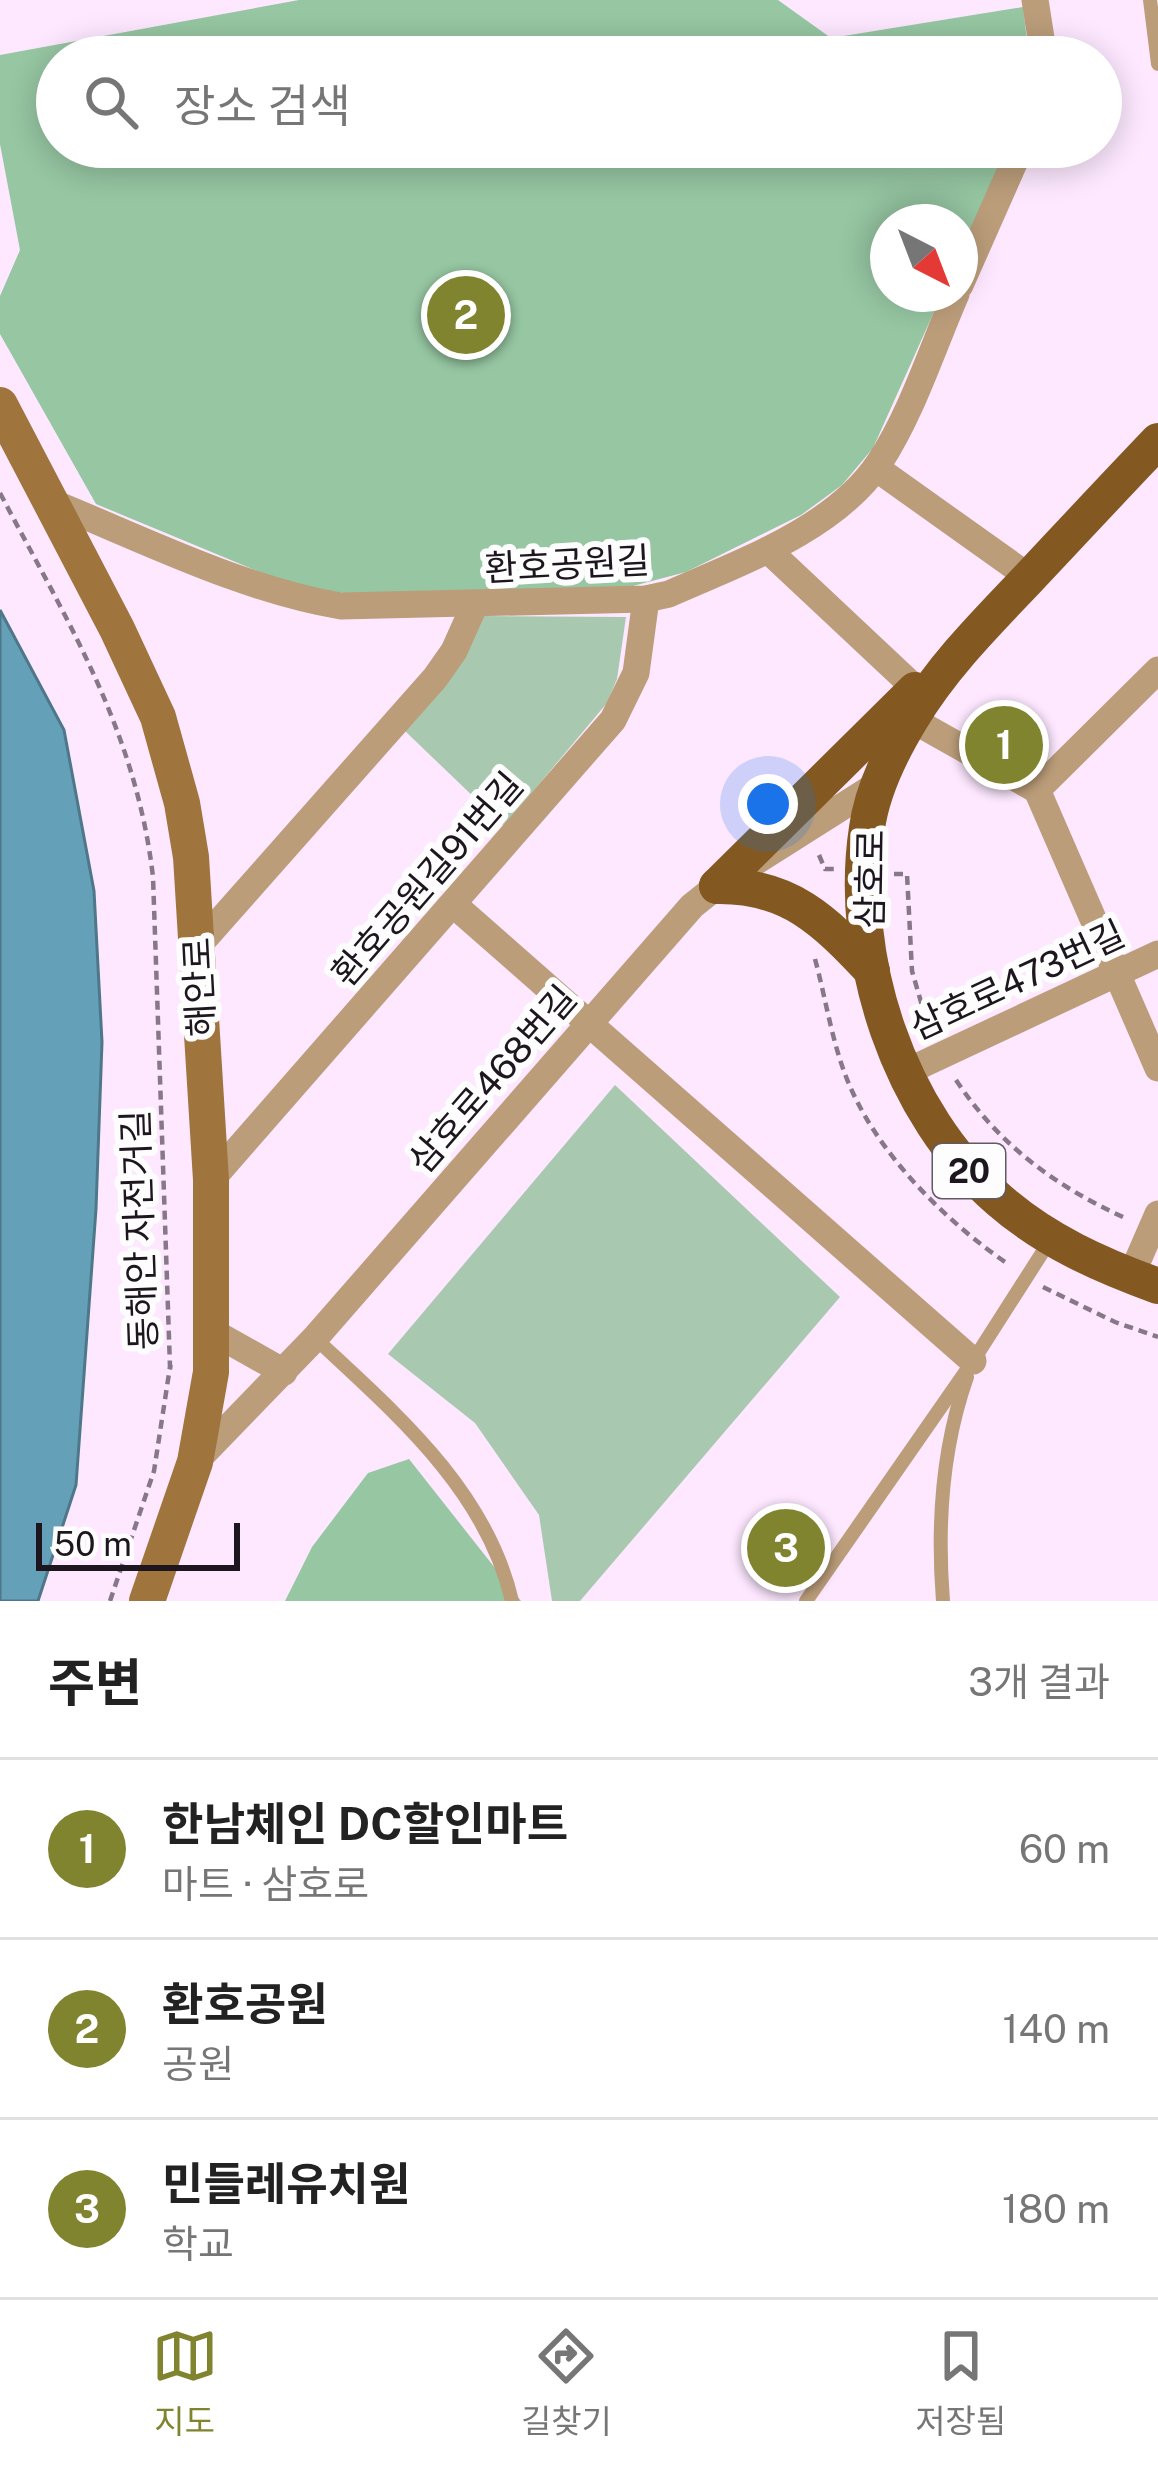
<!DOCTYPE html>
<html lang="ko">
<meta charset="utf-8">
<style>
body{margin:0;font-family:"Public Sans","Noto Sans KR",sans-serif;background:#f2f2f2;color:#222}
.compass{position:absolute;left:870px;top:204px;width:108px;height:108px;border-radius:50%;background:#fff;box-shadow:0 6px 30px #0003;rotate:138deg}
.scale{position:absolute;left:36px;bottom:30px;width:204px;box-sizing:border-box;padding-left:12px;border:6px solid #1d161e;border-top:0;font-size:33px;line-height:42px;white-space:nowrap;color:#1d161e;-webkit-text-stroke:9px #fdfdfd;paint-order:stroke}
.you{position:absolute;left:768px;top:804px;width:42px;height:42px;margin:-30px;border:9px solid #fff;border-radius:50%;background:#1a73e8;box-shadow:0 0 0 18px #1a73e833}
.badge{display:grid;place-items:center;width:78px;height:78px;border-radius:50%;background:#81842f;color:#fff;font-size:39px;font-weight:700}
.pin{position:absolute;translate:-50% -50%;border:6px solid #fff;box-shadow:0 3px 12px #0006}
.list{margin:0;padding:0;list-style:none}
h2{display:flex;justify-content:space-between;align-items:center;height:156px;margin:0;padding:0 48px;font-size:51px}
h2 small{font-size:39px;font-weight:400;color:#767676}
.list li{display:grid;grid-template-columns:78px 1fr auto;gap:36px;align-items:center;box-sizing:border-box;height:180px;padding:0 48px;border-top:3px solid #e0e0e0}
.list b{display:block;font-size:45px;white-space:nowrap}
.list p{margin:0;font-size:39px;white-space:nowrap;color:#767676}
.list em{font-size:39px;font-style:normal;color:#767676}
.icon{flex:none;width:66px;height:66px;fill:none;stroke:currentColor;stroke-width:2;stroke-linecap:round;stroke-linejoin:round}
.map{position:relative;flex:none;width:1158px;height:1601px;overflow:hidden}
.search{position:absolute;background:#fff;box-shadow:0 6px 30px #0003;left:36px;right:36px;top:36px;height:132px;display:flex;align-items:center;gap:30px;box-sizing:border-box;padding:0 42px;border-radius:66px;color:#767676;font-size:45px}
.sheet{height:696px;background:#fff}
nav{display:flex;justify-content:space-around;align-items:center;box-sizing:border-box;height:168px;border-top:3px solid #e0e0e0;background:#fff;font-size:33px;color:#767676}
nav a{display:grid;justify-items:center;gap:6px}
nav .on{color:#81842f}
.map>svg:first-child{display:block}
</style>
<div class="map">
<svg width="1158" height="1601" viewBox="0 0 1158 1601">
<rect width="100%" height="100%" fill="#fde8ff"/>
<g fill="#a9c8b0">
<path d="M484,616l142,1 -9,62 -10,24 -103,123 -99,-95z"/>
<path d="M615,1085l225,212 -260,304h-28l-13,-86 -64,-92 -87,-69z"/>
</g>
<g fill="#96c6a2">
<path d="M299,0h479l53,38 192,-31 6,50h-972v90h951l-48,107v-32h-72v72h54l-69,154 -31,37 -41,30 -115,57 -57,15 -278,7 -60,-9 -195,-81 -96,-170v-38l20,-46 -20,-106v-89z"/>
<path d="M409,1459l112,142h-236l27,-54 56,-74z"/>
</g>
<path fill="#64a1b9" stroke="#4f778a" stroke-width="3" d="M0,610l64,120 30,161 8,151 -6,167 -20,276 -38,116h-38z"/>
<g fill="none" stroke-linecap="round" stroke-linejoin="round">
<g stroke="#867887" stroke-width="4.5" stroke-dasharray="9 6" stroke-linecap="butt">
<path d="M0,493c67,128 136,237 153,384l17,490 8,1"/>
<path d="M819,855l6,14h10"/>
<path d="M894,874h13l5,97 18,62"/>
<path d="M815,959c12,44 18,92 38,134 31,67 95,130 155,171"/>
<path d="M956,1080c43,65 99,106 169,138"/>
<path d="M1043,1287l72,35 43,15"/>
<path d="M110,1601l44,-130 16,-104"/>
</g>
<g stroke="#bb9d7a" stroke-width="14">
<path d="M1150,0l8,64"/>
<path d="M315,1338c80,75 171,151 197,263"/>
<path d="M806,1601l167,-240 78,-122"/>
<path d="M943,1601c-6,-75 -1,-153 24,-224"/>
</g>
<g stroke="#bb9d7a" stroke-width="27">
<path d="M1035,0l9,57"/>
<path d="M960,285l61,-138"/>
<path d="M876,468l153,109"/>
<path d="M51,502c94,38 190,87 290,104l305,-7 23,-5c70,-31 166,-65 210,-131 33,-50 53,-114 77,-169"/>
<path d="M768,550l148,139"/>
<path d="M1158,670l-121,120 121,278"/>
<path d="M911,719l126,71"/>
<path d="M453,904l520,457"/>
<path d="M197,947l238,-269 19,-27 21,-47"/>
<path d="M906,1072l252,-118"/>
<path d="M211,1180l402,-460 23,-47 10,-74"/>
<path d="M1131,1276l27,-62"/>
<path d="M213,1332l71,40"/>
<path d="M195,1462l120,-124 377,-432 25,-20 161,-102"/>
</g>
<path stroke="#9f743d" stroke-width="36" d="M0,405l117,224 41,88 24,86 9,54 20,323v192l-16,90 -48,139"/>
<g stroke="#835921" stroke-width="36">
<path d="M1158,441c-44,46 -87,92 -131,139 -41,43 -85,87 -116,139 -20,33 -39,72 -44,109 -20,130 32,286 132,372 47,41 101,65 159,86"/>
<path d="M717,886l198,-196"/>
<path d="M717,886c72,-1 107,34 155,85"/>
</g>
</g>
<g text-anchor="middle" stroke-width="12" stroke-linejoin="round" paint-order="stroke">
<rect fill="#fdfdfd" stroke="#605b61" stroke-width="3" x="933" y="1144" width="72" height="54" rx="9"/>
<g font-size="33" font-weight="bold" fill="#1d161e">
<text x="969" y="1183">20</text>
</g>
<g font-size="36" fill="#1d161e" stroke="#fdfdfd">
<text transform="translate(567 564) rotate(-3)" y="13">환호공원길</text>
<text transform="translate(427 879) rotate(-49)" y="13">환호공원길91번길</text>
<text transform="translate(870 879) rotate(-89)" y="13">삼호로</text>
<text transform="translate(1017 980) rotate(-25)" y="13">삼호로473번길</text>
<text transform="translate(199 987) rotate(-93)" y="13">해안로</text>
<text transform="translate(492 1079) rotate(-49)" y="13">삼호로468번길</text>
<text transform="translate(139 1230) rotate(-92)" y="13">동해안 자전거길</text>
</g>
</g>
</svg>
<svg class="compass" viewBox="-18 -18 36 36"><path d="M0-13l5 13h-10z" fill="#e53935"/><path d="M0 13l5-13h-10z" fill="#767676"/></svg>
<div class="scale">50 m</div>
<div class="you"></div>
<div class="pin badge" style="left:1004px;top:745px">1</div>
<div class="pin badge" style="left:466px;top:315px">2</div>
<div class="pin badge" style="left:786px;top:1548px">3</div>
<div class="search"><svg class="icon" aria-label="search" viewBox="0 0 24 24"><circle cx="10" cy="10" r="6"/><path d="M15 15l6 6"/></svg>장소 검색</div>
</div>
<section class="sheet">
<h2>주변<small>3개 결과</small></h2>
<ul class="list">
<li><span class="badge">1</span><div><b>한남체인 DC할인마트</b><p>마트 · 삼호로</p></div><em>60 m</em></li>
<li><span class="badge">2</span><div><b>환호공원</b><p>공원</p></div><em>140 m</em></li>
<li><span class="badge">3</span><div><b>민들레유치원</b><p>학교</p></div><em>180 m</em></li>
</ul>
</section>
<nav>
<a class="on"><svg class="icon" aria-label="map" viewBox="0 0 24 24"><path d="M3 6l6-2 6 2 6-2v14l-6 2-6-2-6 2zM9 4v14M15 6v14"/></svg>지도</a>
<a><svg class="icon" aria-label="directions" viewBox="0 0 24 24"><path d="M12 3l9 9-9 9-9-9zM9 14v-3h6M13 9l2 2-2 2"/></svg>길찾기</a>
<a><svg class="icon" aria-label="saved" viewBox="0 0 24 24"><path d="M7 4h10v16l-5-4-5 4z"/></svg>저장됨</a>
</nav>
